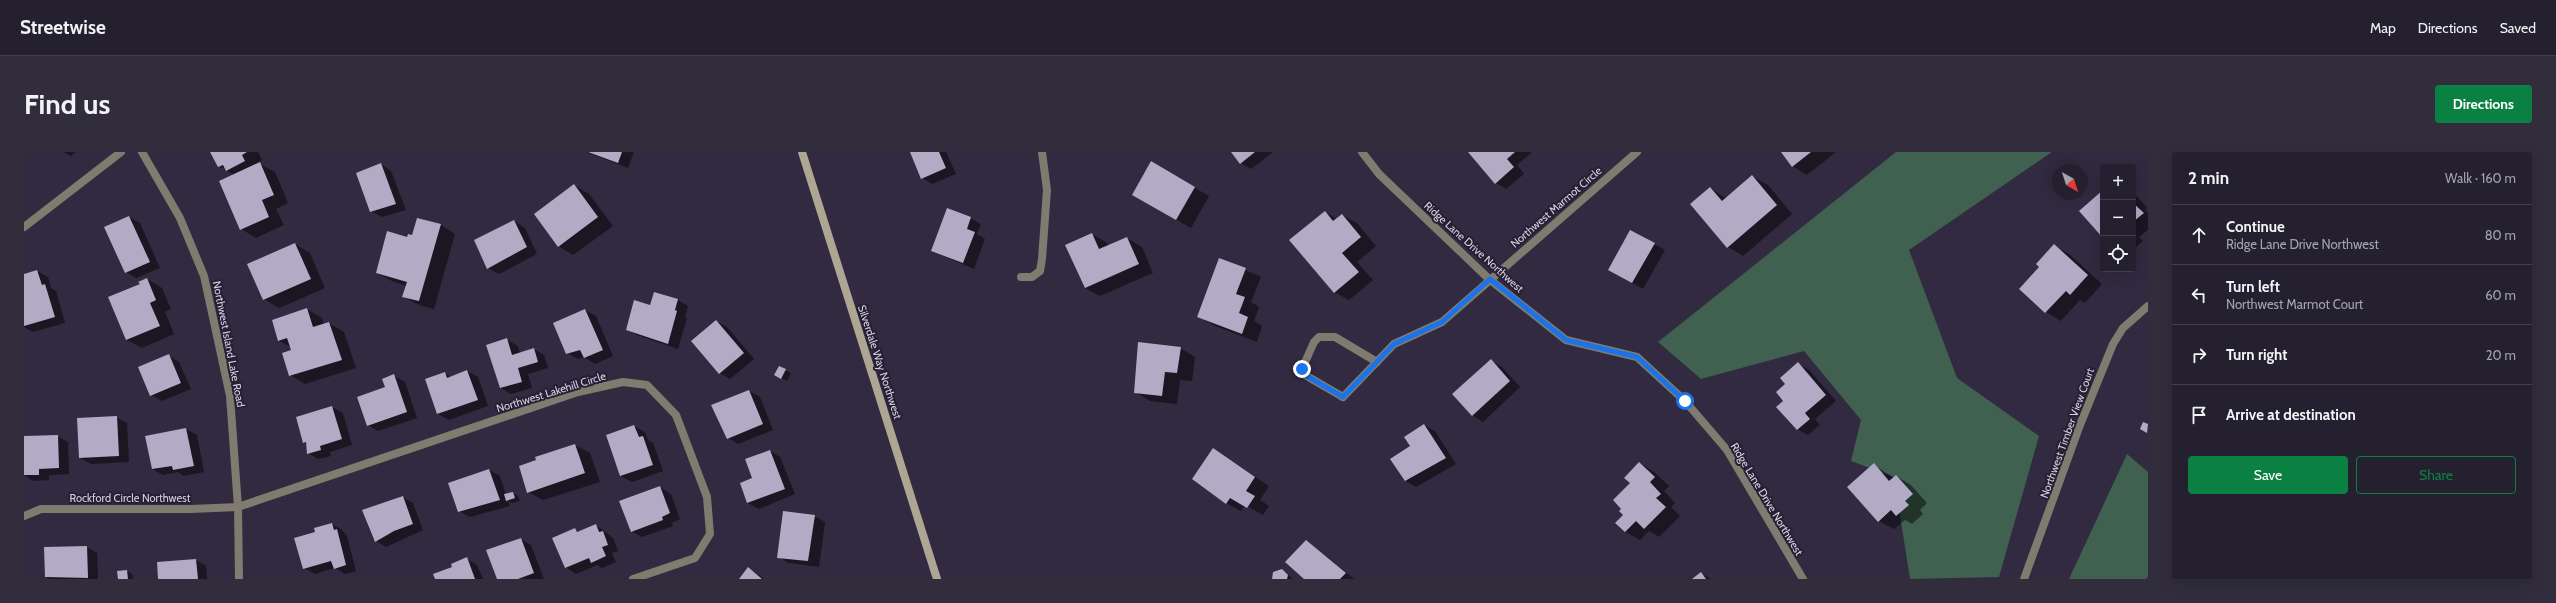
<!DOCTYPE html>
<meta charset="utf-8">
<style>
body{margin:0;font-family:Cabin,sans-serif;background:#312d3c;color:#f1f3f6}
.controls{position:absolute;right:12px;top:12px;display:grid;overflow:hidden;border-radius:4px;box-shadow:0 4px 16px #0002}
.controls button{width:36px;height:36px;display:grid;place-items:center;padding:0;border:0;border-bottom:1px solid #423e4c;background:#252030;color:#f1f3f6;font:20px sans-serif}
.compass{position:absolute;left:2028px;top:12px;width:36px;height:36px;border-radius:50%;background:#252030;box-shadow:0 4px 16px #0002;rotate:141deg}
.stop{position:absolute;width:12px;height:12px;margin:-9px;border:3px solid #1a73e8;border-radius:50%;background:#fff}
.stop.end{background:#1a73e8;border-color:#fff;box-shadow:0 1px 4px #0008}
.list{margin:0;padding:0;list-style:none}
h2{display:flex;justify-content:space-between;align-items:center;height:52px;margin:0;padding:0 16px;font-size:17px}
h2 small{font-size:13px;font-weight:400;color:#a3a3ab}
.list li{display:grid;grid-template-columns:26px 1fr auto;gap:12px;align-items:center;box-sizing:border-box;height:60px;padding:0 16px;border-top:1px solid #423e4c}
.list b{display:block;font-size:15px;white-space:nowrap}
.list p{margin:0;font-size:13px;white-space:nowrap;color:#a3a3ab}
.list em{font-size:13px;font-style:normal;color:#a3a3ab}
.actions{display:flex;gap:8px;padding:12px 16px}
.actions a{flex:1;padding:9px 0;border:1px solid #0b8043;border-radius:4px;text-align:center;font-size:14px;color:#0b8043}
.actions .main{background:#0b8043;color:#fff}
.icon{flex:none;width:22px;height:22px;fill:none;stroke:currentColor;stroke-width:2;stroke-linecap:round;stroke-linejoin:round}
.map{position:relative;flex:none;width:2124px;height:427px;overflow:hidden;border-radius:4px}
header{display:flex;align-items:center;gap:24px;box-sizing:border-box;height:56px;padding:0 20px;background:#252030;border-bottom:1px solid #423e4c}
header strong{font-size:19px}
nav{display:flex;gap:22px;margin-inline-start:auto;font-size:14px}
.intro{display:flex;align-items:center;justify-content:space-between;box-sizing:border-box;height:96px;padding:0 24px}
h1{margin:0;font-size:28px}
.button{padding:10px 18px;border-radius:4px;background:#0b8043;color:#fff;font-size:14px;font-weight:700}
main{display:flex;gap:24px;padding:0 24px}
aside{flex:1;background:#252030;border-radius:4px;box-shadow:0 4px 16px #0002}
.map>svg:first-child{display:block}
</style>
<header>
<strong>Streetwise</strong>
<nav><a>Map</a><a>Directions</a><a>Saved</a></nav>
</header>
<div class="intro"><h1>Find us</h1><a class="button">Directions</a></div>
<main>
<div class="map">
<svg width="2124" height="427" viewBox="0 0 2124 427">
<rect width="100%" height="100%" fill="#312a40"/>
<g fill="#40614f">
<path d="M1872,0h156l-143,98 48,128 82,58 -40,141 -89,2 -16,-102 -43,-16 10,-41 -57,-69 -103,28 -43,-37z"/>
<path d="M2103,302l21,18v107h-79z"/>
</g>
<g fill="#0007">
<path d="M39,0h13l-5,4z"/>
<path d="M187,0h47l4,8 -4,3 17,9 13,31 -12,6 8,16 -28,13 -15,-9 -7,-54 -15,-9z"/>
<path d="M562,0h48l-6,16z"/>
<path d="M887,0h35l10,22 -24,10 -10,-6z"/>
<path d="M1208,0h41l-22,17 -10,-6z"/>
<path d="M1446,0h62l-15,13 7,9 -18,15 -10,-6z"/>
<path d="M1758,0h54l-29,23 -15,-9z"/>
<path d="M1127,11l58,33 -18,32 -58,-33z"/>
<path d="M357,12l10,7 15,39 -24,7 -11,-6z"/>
<path d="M1729,25l15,8 24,29 -49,42 -15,-9 -18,-59 17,11z"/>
<path d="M550,33l15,9 24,32 -40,29 -15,-9z"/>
<path d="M2109,40l14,16 -2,2 3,3v17l-9,7 4,4 -10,9z"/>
<path d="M1301,60l12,7 5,-4 15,8 19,23 -19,16 16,18 -24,20 -15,-8z"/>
<path d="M105,65l11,6 20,45 -24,10 -10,-6z"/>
<path d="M946,66l11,6 -4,10 8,5 -11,30 -42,-18z"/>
<path d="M490,69l11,7 12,26 -38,20 -11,-6z"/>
<path d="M417,73l14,9 -21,75 -15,-4 -15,-8 3,-11 -15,-5 -15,-8 31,-35z"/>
<path d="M1606,79l35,19 -22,39 -23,-13z"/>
<path d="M1068,82l15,9 2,3 18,-8 15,9 11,26 -53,23 -15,-8z"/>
<path d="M271,92l15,9 15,35 -46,20 -15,-9z"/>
<path d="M2030,94l15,8 33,30 -17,19 -5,-3 -19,21 -15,-9 -26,-23 21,-22z"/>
<path d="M1196,107l41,18 -10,25 8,5 -5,14 8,5 -5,16 -44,-17 -15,-9z"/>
<path d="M13,119l11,6 3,11 5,3 9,32 -32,9 -9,-5v-52z"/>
<path d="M123,127l15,9 9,21 -6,3 9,22 -32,14 -15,-8 14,-56z"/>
<path d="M654,148l10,6 -3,11 2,1 -9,31 -41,-14 -10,-6z"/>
<path d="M283,157l15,9 2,7 5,-2 15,9 12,36 -51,16 -15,-9 2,-24 -1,-4 -12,-6z"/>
<path d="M561,158l11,6 17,40 -18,8 -11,-7 -6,2 -11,-6z"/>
<path d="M692,169l11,6 27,32 -24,20 -10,-6z"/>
<path d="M483,188l11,6 2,7 14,-4 10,6 4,13 -20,6 4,14 -21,6 -10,-6z"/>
<path d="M1156,196l15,9 -3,24 -12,-1 -3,24 -27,-3 -15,-9z"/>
<path d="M145,204l10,6 12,27 -29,12 -11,-6z"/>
<path d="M1467,209l11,6 18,20 -37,35 -11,-7z"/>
<path d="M1775,212l10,6 27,31 -21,18 5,6 -12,10 -11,-6 -12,-28 1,-17z"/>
<path d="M755,215l12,6 -4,8 -11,-6z"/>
<path d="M443,219l11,6 10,29 -39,14 -11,-6 -12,-35 18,-6 7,4z"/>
<path d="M370,224l11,6 12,36 -39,13 -10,-6z"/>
<path d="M725,239l11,6 13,33 -35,14 -10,-6 -16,-33z"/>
<path d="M308,255l11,6 9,32 -22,7 1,4 -13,3 -10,-6 -1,-9 -3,-2z"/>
<path d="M92,265l11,6 2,39 -38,2 -11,-6z"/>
<path d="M1400,273l11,6 21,33 -40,23 -10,-6 -14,-22 20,-13z"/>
<path d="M610,274l11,6 3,8 5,3 10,28 -31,11 -11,-6z"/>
<path d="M162,277l11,6 7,37 -20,4 -6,-4 -15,3 -11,-6z"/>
<path d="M33,284l11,6 1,32 -20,1v5l-16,1 -9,-6v-38z"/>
<path d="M551,293l15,8 10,29 -57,18 -15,-8 9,-31 -1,-4z"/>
<path d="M1189,297l56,37 -9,14 9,6 -6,9 -18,-10 -4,6 -15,-8z"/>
<path d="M746,299l10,6 15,37 -36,15 -11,-6 -7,-20 12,-5z"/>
<path d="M1616,311l14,9 15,14 -5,5 11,12 -4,4 9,9 -21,21 -10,-6 -9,9 -14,-8 -9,-9 8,-8z"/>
<path d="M1850,313l20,13 2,-2 15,9 16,18 -7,7 3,4 -11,10 -7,-4 -11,9 -15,-8z"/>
<path d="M465,318l11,6 6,19 7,-2 5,3 2,5 -8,2 -4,-2 2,5 -40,11 -11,-6 -9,-28z"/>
<path d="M636,335l11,7 9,25 -8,4 1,3 -31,11 -11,-6z"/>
<path d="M379,345l10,6 10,27 -37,17 -13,-8 -10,-28z"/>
<path d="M790,364l11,6 -6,45 -30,-4 -11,-6z"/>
<path d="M308,372l10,6 5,6 9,35 -11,3 -10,-6 -20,6 -11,-6 12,-36z"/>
<path d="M572,373l17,13 5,13 -6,2 4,9 -14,6 -5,-3 -21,9 -11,-7 10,-37 5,2z"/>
<path d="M497,387l10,6 13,34h-46z"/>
<path d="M1282,390l10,6 38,31h-49z"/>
<path d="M63,395l10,6 1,26h-48l-4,-2z"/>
<path d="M443,407l10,6 6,14h-47z"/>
<path d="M172,408l10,6 1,13h-47z"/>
<path d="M725,417l10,6 5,4h-24z"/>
<path d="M1257,418l6,4 6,5h-20z"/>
<path d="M103,419l5,3 1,5h-14z"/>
<path d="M1677,421l10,6h-18z"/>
</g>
<g fill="#b3aac6">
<path d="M186,0h37l-5,3 3,6 -19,10 -3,-6 -5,2z"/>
<path d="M564,0h34l-4,11z"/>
<path d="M886,0h29l7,16 -25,11z"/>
<path d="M1207,0h24l-15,12z"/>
<path d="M1444,0h47l-8,7 7,8 -19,17z"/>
<path d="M1757,0h30l-19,15z"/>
<path d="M1127,9l44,26 -19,33 -44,-25z"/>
<path d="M236,10l14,33 -12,5 7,17 -29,13 -21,-49z"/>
<path d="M357,11l15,41 -26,8 -14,-39z"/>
<path d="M1728,23l25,30 -50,43 -37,-44 20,-17 12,14z"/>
<path d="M550,32l24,33 -40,30 -24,-33z"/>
<path d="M2079,38v48l-24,-27z"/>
<path d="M2109,51l11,10 -10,8 -1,-1z"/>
<path d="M923,56l24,9 -4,12 8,3 -12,31 -32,-12z"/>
<path d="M1301,59l8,10 9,-7 19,23 -19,16 17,19 -25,21 -45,-53z"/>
<path d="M105,64l21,46 -25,11 -21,-46z"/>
<path d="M393,66l24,6 -22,77 -17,-4 5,-15 -31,-9 11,-42 20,6 1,-3 4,1z"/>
<path d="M490,68l13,27 -40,22 -13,-29z"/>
<path d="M1606,78l25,13 -23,40 -24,-13z"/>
<path d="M1068,81l7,16 28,-12 12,27 -54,24 -20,-43z"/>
<path d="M271,91l16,36 -48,21 -16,-36z"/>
<path d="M2030,92l34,31 -18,20 -4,-4 -21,22 -26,-24 20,-22 -3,-3z"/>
<path d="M1195,106l27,10 -10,26 9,3 -6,16 9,4 -6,17 -45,-17z"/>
<path d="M13,118l5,15 3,-1 10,33 -31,9v-52z"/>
<path d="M123,126l9,22 -6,3 10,23 -34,14 -18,-43 32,-13 -2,-2z"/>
<path d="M630,140l24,7 -3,11 2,1 -9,33 -42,-14 8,-30 16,5z"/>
<path d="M283,156l6,19 16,-5 13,38 -53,16 -7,-23 9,-3 -4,-12 -9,3 -6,-21z"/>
<path d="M561,157l18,41 -19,8 -4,-8 -14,4 -13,-31z"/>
<path d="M692,168l28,33 -25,21 -28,-33z"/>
<path d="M483,186l5,17 22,-7 4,14 -20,6 4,14 -22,6 -14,-43z"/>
<path d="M1114,190l43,5 -4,26 -12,-1 -3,24 -28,-3z"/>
<path d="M145,202l12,29 -31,13 -12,-29z"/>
<path d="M1467,207l19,22 -38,35 -20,-22z"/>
<path d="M1774,210l28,33 -21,18 5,6 -13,11 -21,-23 7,-6 -7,-9 9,-8 -5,-6z"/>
<path d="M755,214l7,3 -5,10 -7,-4z"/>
<path d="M443,218l11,30 -41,14 -12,-35 20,-7 2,6z"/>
<path d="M370,222l13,38 -40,14 -10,-29 28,-10 -3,-8z"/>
<path d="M725,238l14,34 -36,15 -16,-34z"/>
<path d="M308,254l10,33 -22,7 1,4 -14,4 -1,-12 -3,1 -7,-26z"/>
<path d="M93,264l2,40 -40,2 -2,-40z"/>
<path d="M2119,270l5,2 -1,9 -7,-4z"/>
<path d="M1400,272l22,34 -41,23 -15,-22 20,-13 -6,-9z"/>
<path d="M610,273l5,12 4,-1 10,29 -33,11 -14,-41z"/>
<path d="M162,276l8,38 -21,4 -1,-4 -20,3 -7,-33z"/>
<path d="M34,283l1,33 -20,1v6h-15v-39z"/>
<path d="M551,292l10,29 -58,20 -8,-27 17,-6 -1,-3z"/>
<path d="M1189,296l42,29 -9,14 9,5 -8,12 -17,-10 -4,6 -34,-25z"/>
<path d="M746,298l15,39 -38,14 -7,-20 12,-5 -7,-19z"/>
<path d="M1615,310l16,15 -5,5 11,12 -5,4 10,9 -22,22 -8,-8 -11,11 -10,-9 8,-8 -4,-4 2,-2 -8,-9 17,-17 -6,-5z"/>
<path d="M1850,311l15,18 7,-6 17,19 -8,7 4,4 -13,11 -5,-6 -13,12 -31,-35z"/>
<path d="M465,317l11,31 -42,12 -10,-29z"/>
<path d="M636,334l10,27 -8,4 1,3 -32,12 -12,-31z"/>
<path d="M489,340l2,6 -9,3 -2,-7z"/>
<path d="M379,344l10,28 -19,7 -19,11 -13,-32z"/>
<path d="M759,359l32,4 -7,46 -31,-3z"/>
<path d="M308,371l2,7 3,-1 9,36 -12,4 -3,-8 -28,8 -9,-31 21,-6 -1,-4z"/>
<path d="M572,372l3,8 4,-1 5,14 -6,2 4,9 -15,7 -2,-5 -24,10 -13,-30 23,-10 2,4z"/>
<path d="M497,386l13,35 -16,6h-21l-11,-29z"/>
<path d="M1282,388l40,33 -6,6h-36l-19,-17z"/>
<path d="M63,394l1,32 -43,-1 -1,-30z"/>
<path d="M443,405l8,22h-40l-2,-5 19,-7 -1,-3z"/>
<path d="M172,407l2,20h-40l-1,-17z"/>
<path d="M724,415l14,12h-23z"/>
<path d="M1258,417l6,6 -1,4h-15l1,-7z"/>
<path d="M103,418l1,9h-10l-1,-8z"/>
<path d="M1677,420l5,7h-14z"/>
</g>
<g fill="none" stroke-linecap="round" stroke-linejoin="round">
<g stroke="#7f7b6f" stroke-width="8">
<path d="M997,125h11l8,-6 2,-12 5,-69 -5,-38"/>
<path d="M1319,245l-38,-22 -3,-6 12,-27 5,-5h16l42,25"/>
</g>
<g stroke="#7f7b6f" stroke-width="8">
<path d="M118,0l38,66 24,58 26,120 8,111 1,72"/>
<path d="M1338,0l17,22 110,105 77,61 71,17 48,44 42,49 76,129"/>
<path d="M0,75l97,-75"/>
<path d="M1319,245l51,-53 48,-22 195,-170"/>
<path d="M0,364l17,-7h150l47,-2 340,-115 45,-10 24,3 29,30 31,82 3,37 -15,24 -62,21"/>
<path d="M2000,427l56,-154 33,-81 10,-16 25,-22"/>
</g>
<path stroke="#aca693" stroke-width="8" d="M778,0l135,427"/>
</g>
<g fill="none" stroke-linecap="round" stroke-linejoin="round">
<path stroke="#1a73e8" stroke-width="5" d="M1278,217l3,6 38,22 51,-53 48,-22 48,-43 76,61 71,17 48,44"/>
</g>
<g text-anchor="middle" stroke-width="4" stroke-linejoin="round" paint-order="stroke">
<g font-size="11" fill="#d6d2e0" stroke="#272035">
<text transform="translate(1532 55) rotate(-41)" y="4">Northwest Marmot Circle</text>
<text transform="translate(1450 95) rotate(42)" y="4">Ridge Lane Drive Northwest</text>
<text transform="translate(205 192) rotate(79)" y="4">Northwest Island Lake Road</text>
<text transform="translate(856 210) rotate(72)" y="4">Silverdale Way Northwest</text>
<text transform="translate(527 240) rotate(-17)" y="4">Northwest Lakehill Circle</text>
<text transform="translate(2043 281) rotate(-70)" y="4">Northwest Timber View Court</text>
<text x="106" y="350">Rockford Circle Northwest</text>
<text transform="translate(1743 347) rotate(59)" y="4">Ridge Lane Drive Northwest</text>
</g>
</g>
</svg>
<div class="controls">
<button>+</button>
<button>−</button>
<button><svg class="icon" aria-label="locate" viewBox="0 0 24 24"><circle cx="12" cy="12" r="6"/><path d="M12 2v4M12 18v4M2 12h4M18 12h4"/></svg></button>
</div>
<svg class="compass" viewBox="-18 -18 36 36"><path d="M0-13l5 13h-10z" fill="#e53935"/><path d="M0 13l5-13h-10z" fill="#a3a3ab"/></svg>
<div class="stop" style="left:1661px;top:249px"></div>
<div class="stop end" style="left:1278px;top:217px"></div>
</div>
<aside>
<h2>2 min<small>Walk · 160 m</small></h2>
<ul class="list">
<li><svg class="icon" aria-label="ahead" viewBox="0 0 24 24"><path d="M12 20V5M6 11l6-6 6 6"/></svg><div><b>Continue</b><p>Ridge Lane Drive Northwest</p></div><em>80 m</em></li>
<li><svg class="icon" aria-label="left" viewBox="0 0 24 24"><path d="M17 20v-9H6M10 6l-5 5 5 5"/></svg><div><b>Turn left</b><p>Northwest Marmot Court</p></div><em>60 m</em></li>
<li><svg class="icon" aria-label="right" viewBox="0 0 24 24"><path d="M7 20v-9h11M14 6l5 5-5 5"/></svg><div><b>Turn right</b></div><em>20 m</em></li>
<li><svg class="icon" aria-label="arrive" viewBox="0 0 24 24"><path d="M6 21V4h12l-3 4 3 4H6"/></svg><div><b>Arrive at destination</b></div></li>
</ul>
<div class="actions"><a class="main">Save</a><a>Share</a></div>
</aside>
</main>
